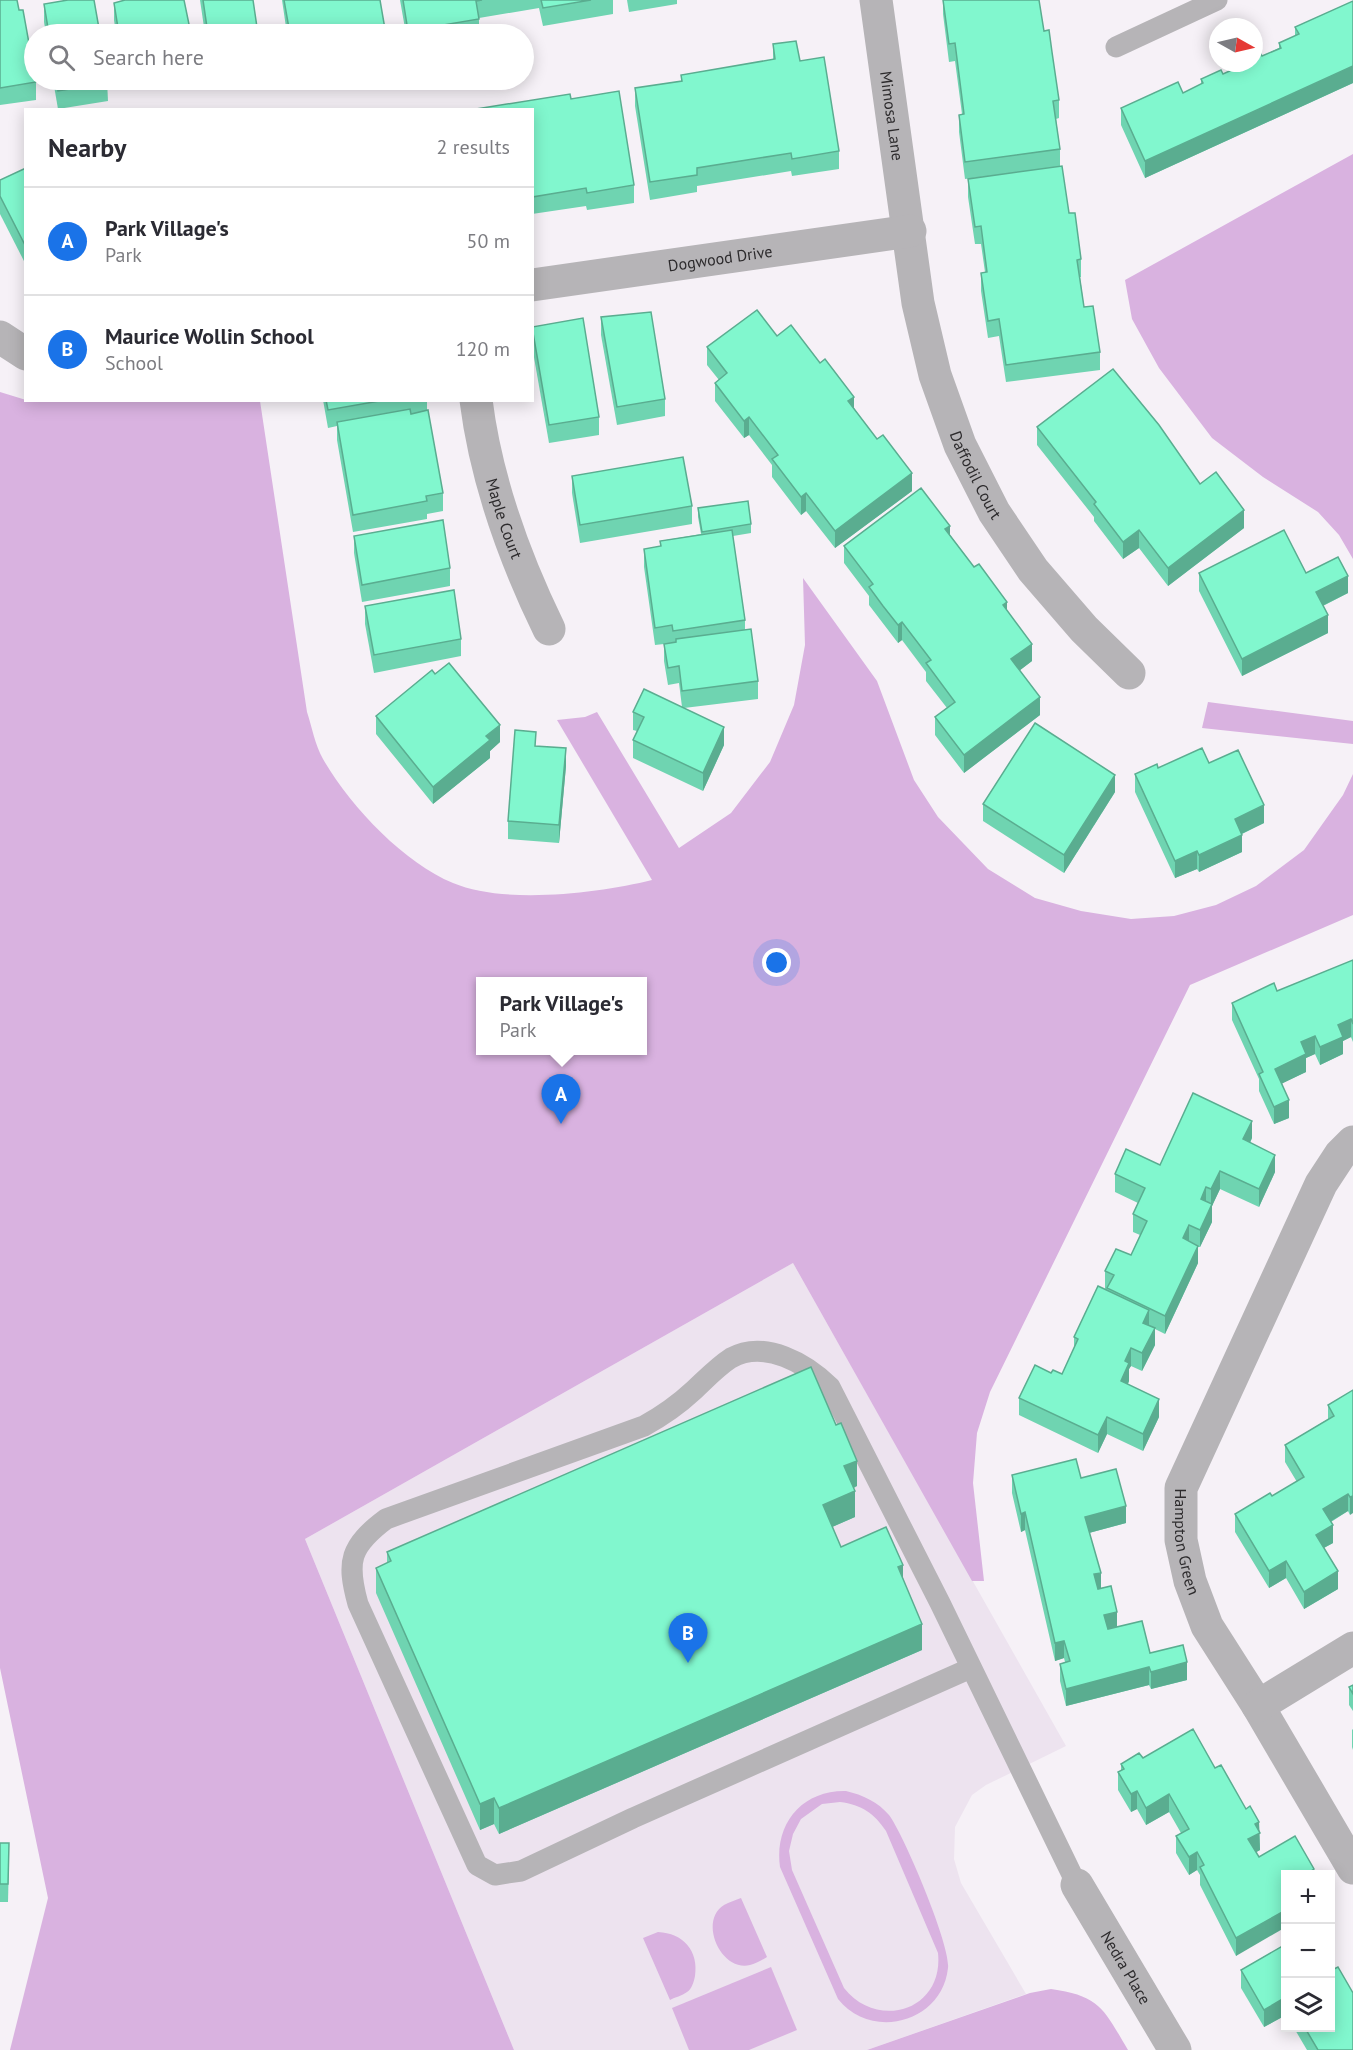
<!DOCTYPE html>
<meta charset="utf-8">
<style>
body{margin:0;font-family:"PT Sans",sans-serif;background:#f2f2f3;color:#2b2b33}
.controls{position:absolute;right:18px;bottom:18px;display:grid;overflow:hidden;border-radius:0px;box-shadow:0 3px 15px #0003}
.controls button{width:54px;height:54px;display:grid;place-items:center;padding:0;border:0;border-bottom:2px solid #e1e1e2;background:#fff;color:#2b2b33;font:30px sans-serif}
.compass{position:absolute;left:1209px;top:18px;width:54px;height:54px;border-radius:50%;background:#fff;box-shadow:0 3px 15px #0003;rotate:98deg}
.you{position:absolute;left:777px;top:963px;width:21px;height:21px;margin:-15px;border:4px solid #fff;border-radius:50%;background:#1a73e8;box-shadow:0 0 0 9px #1a73e833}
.badge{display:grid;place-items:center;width:39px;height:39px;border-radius:50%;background:#1a73e8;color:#fff;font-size:20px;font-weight:700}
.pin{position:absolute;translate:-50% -50px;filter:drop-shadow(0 2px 3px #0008)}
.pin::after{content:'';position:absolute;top:32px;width:21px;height:18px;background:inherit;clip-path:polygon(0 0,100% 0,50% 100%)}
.popup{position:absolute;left:476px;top:977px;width:171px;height:78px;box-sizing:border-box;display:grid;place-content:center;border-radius:0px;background:#fff;filter:drop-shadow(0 2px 4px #0005);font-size:20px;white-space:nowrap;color:#7c7c81}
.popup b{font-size:22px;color:#2b2b33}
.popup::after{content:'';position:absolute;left:50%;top:100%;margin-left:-12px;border:12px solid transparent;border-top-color:#fff}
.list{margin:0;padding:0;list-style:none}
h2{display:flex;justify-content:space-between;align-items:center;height:78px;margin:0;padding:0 24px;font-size:26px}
h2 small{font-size:20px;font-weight:400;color:#7c7c81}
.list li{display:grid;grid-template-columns:39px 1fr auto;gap:18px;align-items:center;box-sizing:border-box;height:108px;padding:0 24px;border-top:2px solid #e1e1e2}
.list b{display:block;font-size:22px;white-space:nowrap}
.list p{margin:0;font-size:20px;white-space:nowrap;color:#7c7c81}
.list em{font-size:20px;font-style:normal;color:#7c7c81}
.icon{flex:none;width:33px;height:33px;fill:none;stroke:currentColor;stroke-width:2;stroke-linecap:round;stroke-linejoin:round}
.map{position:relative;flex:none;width:1353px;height:2050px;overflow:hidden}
.search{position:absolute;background:#fff;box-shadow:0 3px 15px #0003;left:24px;top:24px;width:510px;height:66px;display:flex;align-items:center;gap:15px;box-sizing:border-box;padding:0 21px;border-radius:33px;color:#7c7c81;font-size:22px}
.panel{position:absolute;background:#fff;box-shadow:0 3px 15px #0003;left:24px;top:108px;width:510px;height:294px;border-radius:0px}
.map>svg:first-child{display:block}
</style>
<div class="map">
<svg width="1353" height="2050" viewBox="0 0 1353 2050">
<rect width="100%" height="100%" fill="#f6f1f7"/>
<path fill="#ede3ef" d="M793,1263l273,483 -80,39 -14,10 -17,32 -1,32 7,24 65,111 -159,56h-353l-209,-511z"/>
<g fill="#d9b2e0" fill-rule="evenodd">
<path d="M1353,154v405l-14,-24 -21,-23 -55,-35 -51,-39 -53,-70 -27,-49 -7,-39z"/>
<path d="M0,392l26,8 14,1h220l47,311c5,15 8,33 16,47 27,47 81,104 130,124 52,22 146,10 199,-3l-95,-160 28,-3 12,-5 82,136 52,-35 39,-51 24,-57 11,-60 -2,-67 74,103 37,99 24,37 50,52 47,29 46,13 50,8 43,-3 42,-11 40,-19 48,-36 39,-55 10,-21v141l-163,70 -200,407 -13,41 -4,50 11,98h-12l-179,-318 -488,276 209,511h-504l38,-152 -48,-230zM480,982h162v68h-162z"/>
<path d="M1208,702l145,19v23l-151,-16z"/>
<path d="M846,1791c17,4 32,11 43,24 15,20 62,131 59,153 -6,55 -77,73 -110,31l-58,-132c-6,-43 22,-77 66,-76zM840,1802c22,3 34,11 46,29l52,122c6,57 -60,78 -94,35l-52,-118 -3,-19 4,-17 8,-15 21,-15z"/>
<path d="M741,1898l26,59c-5,3 -12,7 -17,8 -29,7 -52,-44 -26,-60 5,-3 12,-5 17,-7z"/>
<path d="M658,1932c25,1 41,19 37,44 -1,5 -3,13 -8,16 -5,4 -12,5 -17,8l-27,-62z"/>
<path d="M771,1967l26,63 -48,20h-60l-17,-42z"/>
<path d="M1051,1989c50,7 53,21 77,61h-261l163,-57z"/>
</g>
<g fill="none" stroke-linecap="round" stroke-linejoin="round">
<g stroke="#b6b4b7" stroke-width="21">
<path d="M1116,47l101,-47"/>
<path d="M971,1668l-338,150 -112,53 -26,4 -18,-10 -119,-261c-12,-43 -8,-58 28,-85l258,-93c18,-10 34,-21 49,-35 12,-11 24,-24 38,-33 34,-19 76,6 99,29l110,216 137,282"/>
</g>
<g stroke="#b6b4b7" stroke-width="33">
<path id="s1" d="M876,0l42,303 17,72 25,70 34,67 39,58 51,59 45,44"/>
<path id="s2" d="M532,285l378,-54"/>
<path d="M0,337l26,17"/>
<path id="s3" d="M476,400c10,80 38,157 73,229"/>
<path id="s4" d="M1353,1142l-13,13 -19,29 -140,304v52l9,41 17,45 51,80 95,162"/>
<path d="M1258,1706l95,-58"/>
<path id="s5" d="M1077,1885l98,165"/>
</g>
</g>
<g fill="#6fd4b1">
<path d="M0,0l19,10 17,72v18l-36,5z"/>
<path d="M200,0h53l5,34h-53z"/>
<path d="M282,0h98l5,34h-98z"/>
<path d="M400,0h213v14l-70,12 -4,-18 -60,10v16h-73z"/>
<path d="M627,0h50v4l-48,8z"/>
<path d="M943,0h96l5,31 15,69v18l-3,1 4,30v17l9,47 12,46v18h-1l4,30 16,45v18l-94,12 -7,-46 -11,2 -7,-47v-18l4,-1 -4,-28h-6l-7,-47v-18l76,-10 -79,10 -6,-47v-17l3,-1 -7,-53 -6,1 -6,-48z"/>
<path d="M1353,1v82l-208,95 -24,-53v-17l62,-15 18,-9v-5l22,-5 17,-8v-3h14l8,-7 17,-8v-5l16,-7v-9z"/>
<path d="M114,3l77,31h-75l-2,-14z"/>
<path d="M44,4l56,30h-54l-2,-12z"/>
<path d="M773,44l27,17 39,90v18l-47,7 -1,-5 -94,15v6l-47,8 -15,-94v-18l46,-7v-6l92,-15z"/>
<path d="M53,80h54l1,21 -50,8z"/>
<path d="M571,99l63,86v18l-47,7 -1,-4 -54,8v-104z"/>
<path d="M26,168v97l-26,-51v-34z"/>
<path d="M601,317l64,82v17l-48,9 -16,-90z"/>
<path d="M532,327l67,90v18l-50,8 -17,-97z"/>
<path d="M777,336l77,72 58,83 -77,57 -29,-37 -5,4 -29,-38v-12l-23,-30 -5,3 -29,-37v-18l4,-3 -12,-15v-18z"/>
<path d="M323,400h104v11l16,82v18l-16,3v5l-74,13 -16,-92v-14l-9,2z"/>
<path d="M1037,427l163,57 44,44 -76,58 -29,-38 -16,11 -29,-38v-4l-57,-72z"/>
<path d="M572,476l120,30v18l-112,19 -8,-50z"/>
<path d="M698,508l53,16v9l-18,3 12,84v10l13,51v18l-74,9 40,37 -21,46 -70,-33v-18l4,-9 -4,-1v-18l49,-5 -3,-24 -11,2 -4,-24v-17l-9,1 -11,-78v-18l16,-2v-6l41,-7 -3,-17z"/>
<path d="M950,535l57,76 25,50 -12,9 20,45 -76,58 -29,-38v-18l12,-9 -21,-27v-9l-24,-32 -4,3 -29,-38v-9l-25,-33v-17z"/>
<path d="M354,536l96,32v18l-88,16 -8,-49z"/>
<path d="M1199,573h107l42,20 -25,13 5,27 -86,43 -43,-85z"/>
<path d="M365,606l96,33v17l-87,17 -9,-49z"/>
<path d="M376,716l124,26 -10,9v7l-57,46 -57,-70z"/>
<path d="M1209,763l55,60 -22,11v18l-43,20 -2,-3 -22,9 -40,-86v-18l23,-6z"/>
<path d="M566,766l-7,77 -51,-4v-18z"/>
<path d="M1115,792l-51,81 -81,-52v-17z"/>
<path d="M1353,960v82l-2,-5 -8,4v13l-23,11 -5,-11 -9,4v14l-24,11 7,35 -15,6 -15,-33v-12l-27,-59v-17l45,-12z"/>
<path d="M1252,1138l-2,5 25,29 -16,35 -39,-18 -8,17v16l-12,25h-2v16l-33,71 -10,-5v16l-13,26 -11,-5 -2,3v12l-1,3 31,33 -16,34 -36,-17 -9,19 -79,-38v-17l32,-25 11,1 12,-25v-12l31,-48v-18l26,-16 9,-20 -7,-3v-18l5,-11 -23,-11v-18l45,-9z"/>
<path d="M1353,1390l-3,125 -2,-4 -17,11 2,21 -9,5 14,41 -34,20 -18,-31 -17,10 -34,-56v-18l37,-18 25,-14 -12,-20v-17l43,-26v-14z"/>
<path d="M1012,1475l69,3 45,45 -37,10 12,55 16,39 33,26 37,27 -36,9 -2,-4 -83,21 -6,-25v-17l5,-2 -1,-4 -9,3 -30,-131 -4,2 -9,-39z"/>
<path d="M857,1486l-3,2 1,29 -23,10 9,20 62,31 19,72 -423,184 -5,-10 -14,6 -104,-237v-25l11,-5v-11z"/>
<path d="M1353,1685v26l-4,-6v-18z"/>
<path d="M1353,1729v21l-1,-3v-17z"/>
<path d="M1143,1758l72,10 31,41 13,13 1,28 -4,2 3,5 55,18 -78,81 -36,-71v-10l-3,-5 -8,5 -13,-22v-17l5,-3 -12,-21 -23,13 -9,-16 -6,3 -13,-22v-18l3,-1v-7z"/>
<path d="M0,1843l9,18 -1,41h-8z"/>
<path d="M1286,1944v71l-22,12 -23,-39v-18z"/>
<path d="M1294,2028h36l23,22h-46z"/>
</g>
<g fill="#5aad90">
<path d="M1353,66v17l-208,95v-17z"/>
<path d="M126,80h46l-46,10z"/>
<path d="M854,397v18l-6,-14z"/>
<path d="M749,417v18l-5,3v-17z"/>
<path d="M912,473v18l-77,57v-17z"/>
<path d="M806,493v18l-5,4v-18z"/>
<path d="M1244,510v18l-76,58v-18z"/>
<path d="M950,526v17l-5,-14z"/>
<path d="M1139,530v18l-16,11v-17z"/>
<path d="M1348,576v17l-32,16v-17z"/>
<path d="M1007,602v17l-4,-14z"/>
<path d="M1328,615v18l-86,43v-17z"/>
<path d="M902,622v18l-4,3v-18z"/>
<path d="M1032,644v17l-21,16v-18z"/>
<path d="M1040,697v18l-76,58v-18z"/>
<path d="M500,725v17l-10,9v7l-57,46v-17l53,-51z"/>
<path d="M724,727v18l-21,46v-18z"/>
<path d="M566,748v18l-7,77v-18z"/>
<path d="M1115,775v17l-51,81v-18z"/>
<path d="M1264,805v18l-29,14v-18z"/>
<path d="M1242,835v17l-43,20v-17z"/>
<path d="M1197,851v18l-22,9v-17z"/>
<path d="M1351,1019v18l-8,4v13l-23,11v-18l18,-22z"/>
<path d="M1315,1036v18l-9,4v14l-31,15v-18l26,-27z"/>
<path d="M1289,1100v18l-15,6v-17z"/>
<path d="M1252,1121v17l-9,19v-18z"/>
<path d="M1275,1155v17l-16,35v-18z"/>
<path d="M1220,1171v18l-8,17v16l-12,25v-17l11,-25v-16z"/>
<path d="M1206,1187v18l-5,-6z"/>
<path d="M1189,1225v17l-6,-4z"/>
<path d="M1198,1246v17l-33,71v-18z"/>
<path d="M1149,1310v17l-6,-4z"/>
<path d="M1155,1328v17l-13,26v-18z"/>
<path d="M1131,1348v18l-2,3v12l-8,18v-18l4,-20z"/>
<path d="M1159,1399v18l-16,34v-17z"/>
<path d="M1107,1417v17l-9,19v-18z"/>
<path d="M857,1461v25l-13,6v-26z"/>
<path d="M855,1491v26l-32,14v-26z"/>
<path d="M1348,1494v17l-25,15v-17z"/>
<path d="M1353,1496v17l-3,2v-18z"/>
<path d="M1126,1506v17l-41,11v-17z"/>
<path d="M1025,1512v18l-4,2v-18z"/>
<path d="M1333,1525v18l-17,9v-17z"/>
<path d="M1286,1561v17l-17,10v-17z"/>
<path d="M903,1565v26l-5,-24z"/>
<path d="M1338,1571v18l-34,20v-17z"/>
<path d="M1101,1573v17l-7,2v-18z"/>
<path d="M1117,1612v17l-13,4v-18z"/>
<path d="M922,1624v26l-423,184v-26z"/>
<path d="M1064,1641v17l-9,3v-18z"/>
<path d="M1187,1662v18l-36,9v-17z"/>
<path d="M1149,1667v18l-83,21v-17z"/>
<path d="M1137,1791v18l-6,3v-18z"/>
<path d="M1169,1794v18l-23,13v-17z"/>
<path d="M494,1798v26l-14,6v-26z"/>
<path d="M1259,1822l1,28 -12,7v-18l7,-15z"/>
<path d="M1197,1852v18l-8,5v-18z"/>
<path d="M1314,1869v6h-9z"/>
<path d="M1286,1910v17l-50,29v-18z"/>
<path d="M1286,1997v18l-22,12v-17z"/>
</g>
<g fill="#81f7ce" stroke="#5aad90" stroke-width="1.5">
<path d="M0,0h17l2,10h4l13,72 -36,6z"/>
<path d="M68,0h26l6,34h-51l-5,-30z"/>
<path d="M125,0h59l7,34h-72l-5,-31z"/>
<path d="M203,0h50l5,34h-50z"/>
<path d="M284,0h96l5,29 -33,5h-62z"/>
<path d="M403,0h79l-6,1 3,18 -71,12z"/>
<path d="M541,0h50l-48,8z"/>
<path d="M943,0h96l5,31 5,-1 3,22 7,48 -6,1 7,48 -95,13 -6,-47 5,-1 -9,-71 -6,1z"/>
<path d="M1353,1v65l-208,95 -24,-53 57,-26 5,11 20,-10 -2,-4 20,-9 2,4 20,-9 -2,-2h13v-8l6,-3 2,4 19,-8 -2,-5 20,-9 -4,-7z"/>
<path d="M796,41l4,20 24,-4 15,94 -47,8 -1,-6 -94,15v7l-47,7 -15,-94 47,-7 -1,-6 94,-16 -2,-15z"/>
<path d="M56,80h51l1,3 -50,8z"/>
<path d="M619,91l15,94 -47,8 -1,-5 -54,9v-87l-56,-1 94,-15 1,5z"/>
<path d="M1062,166l7,47h6l6,46 -4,1 7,47 9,-1 7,46 -94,13 -7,-46 -11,2 -7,-48 6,-1 -6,-46 -6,1 -7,-48z"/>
<path d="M26,168v79l-26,-51v-16z"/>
<path d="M757,310l20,26 14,-11 29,38 5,-4 29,38 -6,4 29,38 6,-4 29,38 -77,58 -29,-38 -5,4 -29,-38 6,-4 -29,-38 -5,4 -29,-38 12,-10 -20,-26z"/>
<path d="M651,312l14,87 -48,8 -16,-90z"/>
<path d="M583,318l16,99 -50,8 -17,-98z"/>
<path d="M1113,369l46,56 41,59 16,-12 28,38 -76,58 -29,-38 -16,12 -29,-38 2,-2 -59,-75z"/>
<path d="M326,400h59l-57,10z"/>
<path d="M410,409l1,5 17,-4 15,83 -17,3 1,5 -74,14 -16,-93z"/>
<path d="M683,457l9,49 -112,19 -8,-49z"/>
<path d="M921,488l29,38 -5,3 29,38 5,-3 28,38 -4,3 29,39 -21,15 29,38 -76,58 -29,-38 20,-15 -29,-39 5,-3 -29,-38 -4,3 -15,-19 -14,-19 4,-3 -29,-38z"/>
<path d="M748,501l3,23 -49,8 -4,-24z"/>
<path d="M443,520l7,48 -88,17 -8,-49z"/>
<path d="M732,530l13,90 -72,11 -1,-6 -17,3 -11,-79 17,-3 -1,-5z"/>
<path d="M1284,530l22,43 32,-16 10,19 -32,16 12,23 -86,44 -43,-86z"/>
<path d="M454,590l7,49 -87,16 -9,-49z"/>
<path d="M751,629l7,52 -76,10 -3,-25 -11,2 -4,-24 12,-2v-3z"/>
<path d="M449,663l51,62 -14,11 4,4 -57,47 -57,-71 56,-46 3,4z"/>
<path d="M644,689l80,38 -21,46 -70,-33 11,-23 -11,-5z"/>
<path d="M1035,723l80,52 -51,80 -81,-51z"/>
<path d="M515,730l21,2 -1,14 31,2 -7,77 -51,-4z"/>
<path d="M1202,748l7,15 29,-13 26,55 -29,14 7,16 -43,20 -2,-4 -22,10 -40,-87 22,-10 1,4z"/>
<path d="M1353,960v64l-2,-5 -13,6 5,12 -23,10 -5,-11 -14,6 5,12 -31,15 14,31 -15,7 -15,-33 4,-2 -31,-69 42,-20 3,8z"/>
<path d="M1193,1093l59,28 -9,18 32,16 -16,34 -39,-18 -9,18 -5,-2 -5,12 11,5 -12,26 -11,-5 -6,13 15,8 -33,70 -58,-28 7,-13 -9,-4 11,-22 15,6 16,-34 -14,-7 12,-26 -30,-14 11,-25 34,16z"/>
<path d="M1098,1286l51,24 -6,13 12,5 -13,25 -11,-5 -6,13 4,2 -8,18 38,18 -16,35 -36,-17 -9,18 -79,-37 16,-33 16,8 2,-3 9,4 16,-35 -4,-2z"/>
<path d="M811,1367l25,58 5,-2 16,38 -13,5 11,25 -32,14 18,42 45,-20 17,38 -5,2 24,57 -423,184 -5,-10 -14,6 -104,-236 15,-7 -4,-9z"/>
<path d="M1353,1390v106l-3,1 -2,-3 -25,15 10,16 -17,10 22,36 -34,21 -18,-31 -17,10 -34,-57 35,-21 2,3 32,-19 -19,-32 49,-29 -6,-11z"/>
<path d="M1076,1459l5,19 35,-9 10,37 -41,11 16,56 -7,1 4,15 13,-3 6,26 -13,3 4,14 34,-8 8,32 33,-8 4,17 -36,10 -2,-5 -83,22 -6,-25 10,-3 -6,-20 -9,2 -30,-131 -4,2 -9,-39z"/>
<path d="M1353,1685v9l-4,-7z"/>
<path d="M1193,1729l22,39 6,-3 25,44 4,-3 9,16 -4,2 5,9 -12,6 11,18 36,-21 19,33 -9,6h-19v11l-2,1 2,4v19l-50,28 -36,-71 4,-2 -7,-13 -8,5 -13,-21 13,-7 -20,-35 -23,14 -9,-17 -6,3 -13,-22 6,-3 -3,-5 18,-11 4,5z"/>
<path d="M0,1843h9l-1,41h-8z"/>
<path d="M1286,1944v53l-22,13 -23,-40z"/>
<path d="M1338,1967l15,26v57h-35l-13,-22h25v-60l2,2z"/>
</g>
<g text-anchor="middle" stroke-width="4.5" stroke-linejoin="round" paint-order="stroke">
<g font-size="16" fill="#2d2b2d" stroke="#fff">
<text dy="6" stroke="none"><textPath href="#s1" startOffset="117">Mimosa Lane</textPath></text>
<text dy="6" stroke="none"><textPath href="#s2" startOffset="190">Dogwood Drive</textPath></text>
<text dy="6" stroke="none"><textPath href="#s1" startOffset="488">Daffodil Court</textPath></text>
<text dy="6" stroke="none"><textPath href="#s3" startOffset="122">Maple Court</textPath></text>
<text dy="6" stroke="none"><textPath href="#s4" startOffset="442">Hampton Green</textPath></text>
<text dy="6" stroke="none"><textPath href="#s5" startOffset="96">Nedra Place</textPath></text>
</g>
</g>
</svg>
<div class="controls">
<button>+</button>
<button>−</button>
<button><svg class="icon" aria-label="layers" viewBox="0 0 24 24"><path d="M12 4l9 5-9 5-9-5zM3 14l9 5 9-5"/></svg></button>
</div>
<svg class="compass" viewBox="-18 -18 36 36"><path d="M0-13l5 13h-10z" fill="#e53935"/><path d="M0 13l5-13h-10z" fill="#7c7c81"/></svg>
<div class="you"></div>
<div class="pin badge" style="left:561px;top:1124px">A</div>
<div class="popup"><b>Park Village's</b>Park</div>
<div class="pin badge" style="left:688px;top:1663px">B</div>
<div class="search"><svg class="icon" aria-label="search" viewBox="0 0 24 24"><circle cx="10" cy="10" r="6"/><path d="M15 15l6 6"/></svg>Search here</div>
<section class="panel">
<h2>Nearby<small>2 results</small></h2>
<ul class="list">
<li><span class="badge">A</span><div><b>Park Village's</b><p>Park</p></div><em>50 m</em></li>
<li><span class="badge">B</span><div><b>Maurice Wollin School</b><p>School</p></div><em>120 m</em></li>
</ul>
</section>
</div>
